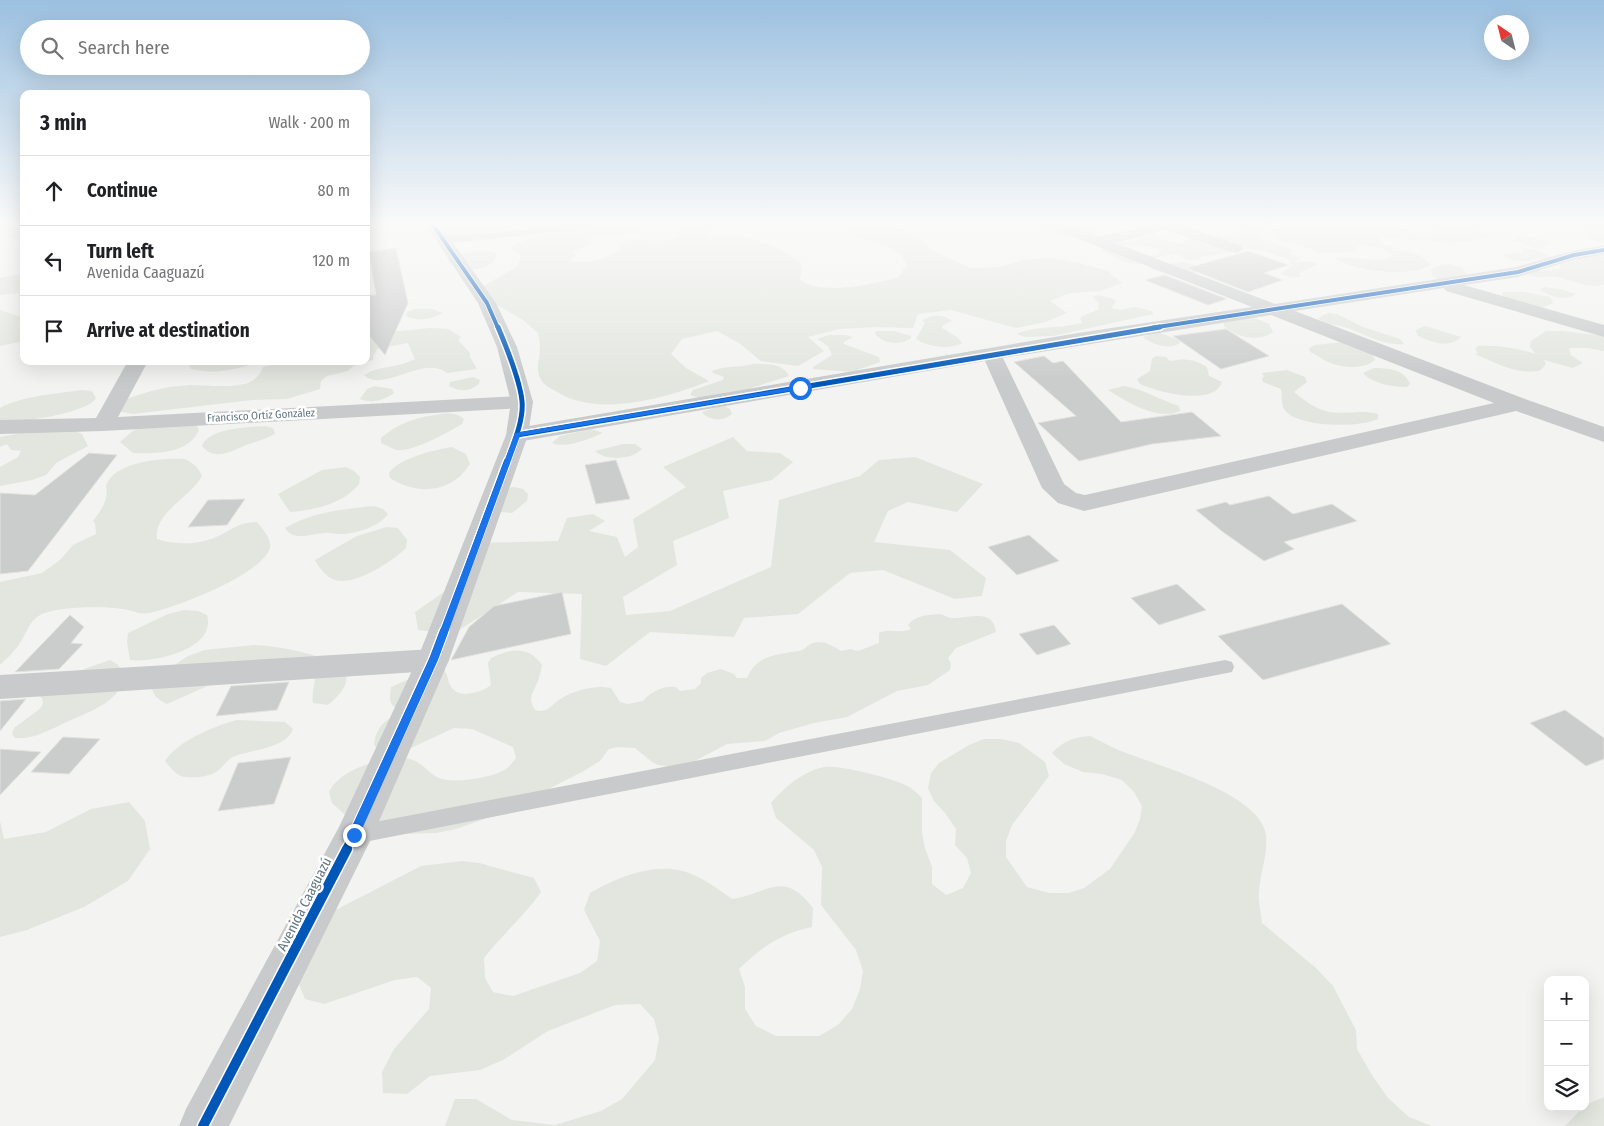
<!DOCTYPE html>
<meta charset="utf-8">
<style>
body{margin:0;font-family:"Fira Sans Condensed",sans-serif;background:#f2f2f2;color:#202124}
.controls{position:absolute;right:15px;bottom:15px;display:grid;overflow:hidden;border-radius:10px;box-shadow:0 5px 20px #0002}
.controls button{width:45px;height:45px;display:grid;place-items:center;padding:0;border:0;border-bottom:1px solid #e0e0e0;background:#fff;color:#202124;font:25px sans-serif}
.compass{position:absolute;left:1484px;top:15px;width:45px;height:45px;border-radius:50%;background:#fff;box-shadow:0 5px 20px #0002;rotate:325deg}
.stop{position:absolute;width:15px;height:15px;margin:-11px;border:4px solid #1a73e8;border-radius:50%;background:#fff}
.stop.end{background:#1a73e8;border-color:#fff;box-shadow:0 1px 5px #0008}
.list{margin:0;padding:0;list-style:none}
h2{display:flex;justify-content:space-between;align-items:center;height:65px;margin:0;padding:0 20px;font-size:21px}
h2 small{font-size:16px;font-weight:400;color:#757577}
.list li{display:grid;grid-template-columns:32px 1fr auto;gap:15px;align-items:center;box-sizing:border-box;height:70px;padding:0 20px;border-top:1px solid #e0e0e0}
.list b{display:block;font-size:19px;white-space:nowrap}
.list p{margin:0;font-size:16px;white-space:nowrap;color:#757577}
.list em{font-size:16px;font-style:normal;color:#757577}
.icon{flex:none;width:28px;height:28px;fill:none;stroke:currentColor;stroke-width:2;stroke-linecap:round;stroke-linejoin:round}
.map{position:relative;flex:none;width:1604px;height:1126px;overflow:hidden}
.search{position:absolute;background:#fff;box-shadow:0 5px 20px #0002;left:20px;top:20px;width:350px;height:55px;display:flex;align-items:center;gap:12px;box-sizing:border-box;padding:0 18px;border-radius:28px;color:#757577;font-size:19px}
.panel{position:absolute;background:#fff;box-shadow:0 5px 20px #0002;left:20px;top:90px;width:350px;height:275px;border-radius:10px}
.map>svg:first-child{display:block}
</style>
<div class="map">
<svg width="1604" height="1126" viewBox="0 0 1604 1126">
<rect width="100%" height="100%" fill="#f3f3f1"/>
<g fill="#e3e6df">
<path d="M9,222h15v18l-17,-3 -5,-3 2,-9z"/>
<path d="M444,222h32l-3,1c12,8 37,-10 45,6l-80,10 -6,-2 -3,-5 -4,-3 5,-4z"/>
<path d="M601,222h49l-8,3 2,4c-15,8 -35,8 -52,7l-2,2 3,5 -20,9 3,3 -6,6c17,4 37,-2 50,-12l-1,-4c15,-15 42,4 60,-9v-5l8,-6 -6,-3h38l-12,9v5h35l12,3 22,8 24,15 2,6 -2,12c23,16 73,4 99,-3l8,-12 -6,-11 -8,-5 -36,-12 -14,-9 -23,-6h51l33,9 18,9 9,10 39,18 28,-1 25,-7 27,-2 29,5 29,8 14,12 -21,8 -31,2 -20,8 17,12 -22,9 -29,6 -65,-18 -33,4 -5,14 -38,-1 -36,2 -31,8 16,14 -26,15 -37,-5 -22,-18 -22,-12 -35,8 -11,15 15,14 23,13c-42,17 -114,38 -155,9 -4,-2 -10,-5 -12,-9 -8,-12 -2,-21 -2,-33 0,-5 -1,-11 -2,-15l-15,-13 -34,-20 -9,-12 38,-22 3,-10 -12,-8 19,-9z"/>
<path d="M1047,222h32l20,10c-19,8 -39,6 -57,-2z"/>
<path d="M1272,222h124l-5,4 28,9 8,5 -3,1 -41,-4 -4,1 1,5 41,13 10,9c-20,13 -77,7 -96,-7 19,-3 39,7 56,-1l1,-2 -8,-6 -23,-5 -8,8 -32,1 -25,-9 -16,-3 -3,-3 -3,-7 9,-5z"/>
<path d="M1403,222h28l2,2 5,-2h30l12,4 -6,4 16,5c-18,7 -47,15 -65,1l14,-4z"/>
<path d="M1553,222l50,1 -6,4 7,3v13l-17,-4 -3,-5 3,-3 -4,-2 -31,-6z"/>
<path d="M1237,223l33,6 -10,4v3l6,4 25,9 1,1 -2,4 11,5 -8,2 -29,-10 -23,-3 -11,4 -30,5 1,3h-15c-9,-10 -22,-4 -34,-1l18,5 13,-2 16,4 2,7 -34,1 -16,-5v-4l-24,-2 -26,-13 5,-1 46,7 5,-2 4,-4 -13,-4 -38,-1 5,-3 19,-1 8,-4 12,-3 14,7 8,1 41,-7 14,2 16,-6 -16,-6z"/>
<path d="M1520,234l32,8 -13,7 -26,-8 6,-4 -2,-2z"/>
<path d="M1604,247v38c-19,3 -31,-5 -48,-8 -10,-2 -19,3 -28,-2l7,-4 25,-2v-5l-4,-3 -1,-4 7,-3z"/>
<path d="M1523,248l18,4 10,5 -3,2c-15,-1 -31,7 -45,-4l21,-3 1,-1 -4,-2z"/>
<path d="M483,250l14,3c-3,20 -35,19 -49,10v-7z"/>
<path d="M1288,261l23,1 7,2 -19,9 2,3 -8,2 -13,-4 13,-9z"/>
<path d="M1448,264l13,3 5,6 4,2c-13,4 -27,11 -39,-1l1,-2 -2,-2 11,-5z"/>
<path d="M24,273v27l-6,-7 -18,2v-17z"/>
<path d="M1544,287l16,2 16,5c-9,8 -27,2 -36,-4z"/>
<path d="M1506,292h18l26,5 3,6 -14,6 -36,-13 -1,-3z"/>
<path d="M1098,295l16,4 2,3 -5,6 9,2 14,-3 18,4 1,3 -100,22 -28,1 -8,-3c16,-8 46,-6 66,-11l-3,-4 2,-3 16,-6 1,-7 -6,-6z"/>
<path d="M414,309h18l11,4c-11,6 -25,9 -37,3l1,-4z"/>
<path d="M0,310l24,8v23l-24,5z"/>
<path d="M1328,313l9,1 26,13 37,12 4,5c-22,2 -40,-11 -60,-17 -9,-3 -19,-2 -26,-9z"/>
<path d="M932,316c6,-1 15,0 20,5l-9,4 -1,3 15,9 5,6c-13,7 -34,4 -46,-4l9,-16 -3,-3z"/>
<path d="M1242,317l15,2 12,5 4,8c-14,11 -38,5 -49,-6v-5z"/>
<path d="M1425,326l36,11c-12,12 -30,5 -43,-1l-3,-6z"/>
<path d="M430,328l18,1 13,8 -3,3 12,13v4l7,12 -30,4c-24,-19 -64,21 -83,2 16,-10 35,-7 51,-16l-7,-16 -31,6 -4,7v4l-20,6 -5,5 -21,5 -6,5 -1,8 -33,10 -35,1 -119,14 -17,-3 3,-9c22,-9 46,-16 71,-17 17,0 36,3 54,-1 9,-2 16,-8 19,-17l29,-6h74v-29l16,1z"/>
<path d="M876,331h18l17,5v2c-11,8 -27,6 -36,-4z"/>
<path d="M1546,331h17l41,5v15l-16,-3h-19l2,7 12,8 -10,5 -29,-8 2,4 -5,6c-23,6 -45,-7 -66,-16l3,-1 -3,-4 3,-3c20,-1 38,2 58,8l-6,-7 1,-6z"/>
<path d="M1157,332l22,8 1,3c-11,7 -27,2 -37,-6z"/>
<path d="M829,335h16l8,2 -9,5v2l32,12 3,1 1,5 -28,10 -39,-3v-2l19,-12 -4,-9 -11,-7z"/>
<path d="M1344,342l29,13 2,5c-12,10 -33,8 -47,2 -7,-3 -12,-8 -18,-10l-1,-4 6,-3z"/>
<path d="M1156,356l10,1 4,4c14,-3 25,-2 37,6l2,9 13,6c-8,25 -65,10 -82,2l-3,-5 13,-8 2,-12z"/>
<path d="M187,361h74c-24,8 -44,14 -70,8z"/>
<path d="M753,364c13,0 30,-1 36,12l-47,15 -43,7 -9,-3 3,-5 30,-10 1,-3 -11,-4 -1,-2c14,-6 28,-3 41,-7z"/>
<path d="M1374,368c14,0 30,1 36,16l-3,3c-14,0 -34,-3 -44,-14z"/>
<path d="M1287,370l18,7 2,5 -13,10c10,8 20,16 32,19 15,5 33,-2 52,3v5c-18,9 -82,9 -94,-10 -3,-5 -2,-14 -3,-20l-18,-7 -1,-4 2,-1 -2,-4z"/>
<path d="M473,377l7,3 -1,4c-10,8 -18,8 -30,2l1,-4z"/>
<path d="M375,386l17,3 2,4c-10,7 -22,11 -34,6l7,-10z"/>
<path d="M1124,386c19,3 36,14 55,20l1,5c-23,10 -53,-9 -72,-21z"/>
<path d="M81,390l11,1 4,7c-9,16 -77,24 -96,25v-15c21,-12 57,-14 81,-18z"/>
<path d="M723,405l7,4 2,5c-9,8 -23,7 -30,-2z"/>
<path d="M449,413l9,2 6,4 -2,5c-13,8 -51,29 -66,26 -5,-2 -10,-5 -15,-7v-5c21,-18 42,-22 68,-25z"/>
<path d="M192,423l5,3 2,4c-10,24 -45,24 -66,23l-13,-11 14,-12 13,-4z"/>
<path d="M265,426l8,2 2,5 -2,2c-8,4 -18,7 -27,10 -14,6 -31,17 -44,1 6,-18 47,-19 63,-20z"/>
<path d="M591,429l12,4c-14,6 -37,16 -51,10l8,-7z"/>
<path d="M75,431l7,3 6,12 -32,17 -10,12 -14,5 -32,6v-19l18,-10 3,-6 -10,-1 -4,-6 -7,3v-10l26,-5z"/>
<path d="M733,437l14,14 33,2 13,9 -21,18 -49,11 6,27 -56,23 4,24 -54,32 3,18 44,-4 101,-44 8,-67 81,-24 19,-16 36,-3 68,27 -26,28 -49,-10 -20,9 -14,31 76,8 36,28 -4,18 -27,3 -72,-29 -33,3 -52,41 -54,4 -10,19 -84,-5 -44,34 -26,-7 2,-65 -64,-2 -65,42 -35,-4 -3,-18 45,-31 13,-38 85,-2 9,-23 26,-4 12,7 -16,10 28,6 8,20 13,-10 -5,-28 53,-32 -23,-20z"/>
<path d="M623,444h12l7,5c-11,11 -36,12 -47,2z"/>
<path d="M452,447l14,7 4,10c-18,29 -53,32 -80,14l-1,-5c10,-15 45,-23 63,-26z"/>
<path d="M185,459c8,4 14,9 17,17 -10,20 -49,37 -45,63 18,6 41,6 59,-2 16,-7 23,-15 41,-15 5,6 15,17 13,26 -7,26 -95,60 -121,65 -9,2 -18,-3 -26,-4 -21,-3 -65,-3 -83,6 -11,6 -15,22 -22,31 -5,7 -12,13 -18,19v-83l42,-9 18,-13 13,-15 23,-11 -1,-11 -2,-2c8,-11 16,-21 13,-35 8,-25 57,-28 79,-27z"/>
<path d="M346,467l8,4 6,6 -1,7c-16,20 -44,26 -69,28l-12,-18 44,-24z"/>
<path d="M514,487l9,2 5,5 -1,7 -15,12 -12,-1 2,-23z"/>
<path d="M374,506l9,3 5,5c-9,13 -32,20 -49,20 -5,0 -10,-2 -15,-1 -14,1 -30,9 -39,-5 27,-16 59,-19 89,-22z"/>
<path d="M387,527l11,1 9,12 -1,8c-13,13 -46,34 -65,33 -11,0 -21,-11 -26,-21l42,-24z"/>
<path d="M184,610l14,1 9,4c10,34 -53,48 -77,45l-3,-18 1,-9 40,-19z"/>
<path d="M940,614c5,1 9,5 14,4 16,0 39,-10 42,14l-40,16 -8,10 3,6 -1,6 -22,15 -31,6 -50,26 -33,6 -35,10 -14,8 -38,3 -34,18 -17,5 -18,-2 -6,-3 -17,-14 -17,-1 -9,2 -9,12 -18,11 -83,42 -43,15 -20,4 -40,1 -51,-19 -13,-12 -3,-11c10,-23 57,-37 81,-33 12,3 18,14 29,19 13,6 54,0 67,-9 4,-3 7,-7 10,-11l-3,-11 -41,-18 -18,-1 -56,26 -21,-5 -3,-5c1,-10 7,-22 17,-26l4,-11c-7,-4 -5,-13 -4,-20l16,-7 37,-10c5,7 3,9 6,15 7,15 31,8 41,0l-3,-22 3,-5c19,-9 37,-13 51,7 -1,5 -2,11 -4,16 -5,12 -11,17 -3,29 14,4 17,-7 27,-12 14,-8 33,-13 49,-10l9,14 8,2 15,-3c7,-9 21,-16 33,-14l4,4 15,-2 6,-6v-5l6,-5 14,-4 13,5 3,4h10c10,-24 30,-23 52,-27 5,-1 6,-3 10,-6 11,-7 22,0 32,6l9,-2 8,2 21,-8v-10c10,-5 21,1 32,-4l-3,-4c7,-10 20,-10 32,-11z"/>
<path d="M254,645c31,1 60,10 88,19 11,18 0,29 -14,41l-15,-2c-2,-11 3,-19 2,-31l-65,-5 -83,37c-12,-6 -16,-10 -15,-24l36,-24 17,-6z"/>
<path d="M110,660c9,5 12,7 12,17 1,24 -34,35 -53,44 -16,7 -35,19 -54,17l-3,-4 2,-6 27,-20 2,-5 -1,-5 -8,-6 7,-8z"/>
<path d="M237,720l48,2 8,7c-6,19 -42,21 -58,27 -6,2 -10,8 -15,13 -9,8 -23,9 -34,8 -9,0 -15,-9 -21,-16 13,-20 49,-35 72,-41z"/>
<path d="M1090,736c11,5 21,11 31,15 34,14 140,42 145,84 2,20 -6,38 -7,57 -1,10 2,21 3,31l54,45 17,18 23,44 1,19 15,26 16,23 21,19 23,9h-987l10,-27h21l36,21 43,5 46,-14 21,-12 33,-39 4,-22 -5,-19 -14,-15 -25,1 -67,26 -45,29 -23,10 -50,6 -23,18 -24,-1 -1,-21 12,-23 35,-40 2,-21 -14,-11 -22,3 -71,24 -19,-5 -13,-31 26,-49 103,-53 41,-5 17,2 55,15 7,14c-17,24 -39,43 -57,66l1,20 8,14 20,4 67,-23 17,-12 3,-20 -16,-31 6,-17c28,-16 66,-32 99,-20 16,6 29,16 43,26 38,-6 51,-30 81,9l-1,19c-30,6 -52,21 -73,42l6,18v22l11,17 20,10h43l19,-11 14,-16 8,-20 3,-18 -7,-21 -35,-45 1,-38 -8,-17 -38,-32 -5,-15c13,-15 33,-33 54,-36 17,-2 71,12 86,21 4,3 8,7 11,10v35l3,15 7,19v17l14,11 17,-7 8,-15 -4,-15 -12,-13 1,-16 -11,-16 -11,-12 -6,-13 3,-15 8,-10 30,-18 15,-6h17l18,4 26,19 4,14 -37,49 -6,16v16l21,30 22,6h20l15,-5 26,-19 25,-37 5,-13 2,-13 -8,-14 -12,-12 -20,-6 -19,-2 -19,-8 -12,-11c12,-12 21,-16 38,-17z"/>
<path d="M129,802l16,19 5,28 -22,32 -44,26 -57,23 -27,7v-116l4,18 42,-7 45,-23z"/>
<path d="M1604,1097v29h-39l20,-21z"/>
</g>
<g fill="#cbcccc" stroke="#e2e2e1">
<path d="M396,248l12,55 -23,52 -19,-23v-37h10l-7,-43z"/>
<path d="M1248,251l41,14 -25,8 19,7 -35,12 -61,-24z"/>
<path d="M1165,275l62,24 -19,6 -63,-25z"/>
<path d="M1226,329l43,27 -48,13 -48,-33z"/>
<path d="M1044,356l9,7 10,-2 58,61 71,-10 29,24 -69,8 -73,17 -41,-38 38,-7 -62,-54z"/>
<path d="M89,453l28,2 -89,116 -28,3v-81l35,2z"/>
<path d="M616,460l14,39 -34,5 -11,-39z"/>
<path d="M1269,496l24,18 39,-10 25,17 -73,21 10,7 -30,12 -41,-29 -27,-22 30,-8 4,3z"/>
<path d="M245,499l-18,26 -39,2 20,-27z"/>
<path d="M1029,535l30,26 -42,14 -29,-28z"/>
<path d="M1177,584l29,26 -47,15 -28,-27z"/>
<path d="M562,592l9,42 -120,26 18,-33 25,-21z"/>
<path d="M1342,604l49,40 -128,36 -45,-44z"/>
<path d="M70,615l14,12 -13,16 12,1 -24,25 -44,3z"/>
<path d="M1054,625l17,19 -34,11 -18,-21z"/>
<path d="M289,682l-12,28 -61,6 15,-30z"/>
<path d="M26,699l-26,32v-30z"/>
<path d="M1565,710l39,28v21l-18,7 -56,-43z"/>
<path d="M63,737l37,2 -31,35 -38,-2z"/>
<path d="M0,749l41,3 -41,43z"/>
<path d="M291,757l-17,47 -56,7 20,-48z"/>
</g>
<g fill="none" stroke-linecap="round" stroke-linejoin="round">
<g fill="#c8cacb" fill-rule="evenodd">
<path d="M588,222h14l-25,8 -118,12 -16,-1 -4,-3 4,-3 16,1z"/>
<path d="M1225,660l7,2 2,5 -2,5 -878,172 -8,-2 -3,-7 3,-7 8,-2z"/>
</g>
<g fill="#c8cacb" fill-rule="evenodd">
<path d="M1041,222h20l39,15 61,-15h25l-4,4 59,19 2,3 -2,3 -6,2 -69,-23 -51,13 160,61 241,-37 52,-15 36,-7v10l-28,4 -58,18 -54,8 140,40v12l-158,-46 -2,-3 -149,23 230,88 79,28v15l-88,-31 -432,100 -26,-8 -16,-15 -57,-127 -468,81 -8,-2 -3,-5 3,-5 8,-2 561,-95 174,-26 -209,-82zM1271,315l223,88 -409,92 -9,-2 -12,-9 -61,-126z"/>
<path d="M1584,222h20v7l-18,-4z"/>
<path d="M128,361h20l-30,56 404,-21 8,1 3,5 -3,5 -8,1 -419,23 -103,3v-14l96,-2z"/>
<path d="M433,649l11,3 5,8 -5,8 -11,3 -433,28v-24z"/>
</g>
<path fill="#c8cacb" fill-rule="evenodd" d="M424,222h14l58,81 21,44 16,55 -5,33 -79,225 -76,175 -144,291h-50l7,-17 153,-282 78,-167 89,-225 5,-33 -14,-55 -19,-44z"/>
<defs>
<g id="cycleway-far4">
<path d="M431,222l56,81 11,25"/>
<path d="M1151,328l367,-56 56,-17 30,-5"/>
</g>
<g id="cycleway-far3">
<path d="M498,327c8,19 22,54 24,74 2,19 -9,44 -15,61"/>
<path d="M517,435l643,-108"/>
</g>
<path id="cycleway-far2" d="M443,633l64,-172"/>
<path id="cycleway-far1" d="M346,850l87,-190 11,-29"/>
<path id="cycleway" d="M203,1126l144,-277"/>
</defs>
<use href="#cycleway-far4" stroke="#fff" stroke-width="5.5"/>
<use href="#cycleway-far3" stroke="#fff" stroke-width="8"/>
<use href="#cycleway-far2" stroke="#fff" stroke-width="9"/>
<use href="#cycleway-far1" stroke="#fff" stroke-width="11"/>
<use href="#cycleway" stroke="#fff" stroke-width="13"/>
<use href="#cycleway-far4" stroke="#0057b8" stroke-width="4"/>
<use href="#cycleway-far3" stroke="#0057b8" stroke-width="5"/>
<use href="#cycleway-far2" stroke="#0057b8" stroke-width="6"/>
<use href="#cycleway-far1" stroke="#0057b8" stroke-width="8"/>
<use href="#cycleway" stroke="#0057b8" stroke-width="10"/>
</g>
<linearGradient id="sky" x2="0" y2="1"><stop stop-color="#9bc0e0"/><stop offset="0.59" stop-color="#fafaf9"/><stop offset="1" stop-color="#fafaf9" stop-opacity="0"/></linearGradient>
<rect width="1604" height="379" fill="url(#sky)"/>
<path fill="#1a73e8" d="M800,386l2,3 -282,47 -82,224 -80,178h-8l-2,-3 81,-175 86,-227z"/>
<g text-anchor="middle" stroke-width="5" stroke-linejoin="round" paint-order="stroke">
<g font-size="11" fill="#647780" stroke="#fff">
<text transform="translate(261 415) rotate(-3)" y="4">Francisco Ortíz González</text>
</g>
<g font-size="14" fill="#647780" stroke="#fff">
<text transform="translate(304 904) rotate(-63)" y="5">Avenida Caaguazú</text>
</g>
</g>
</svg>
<div class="controls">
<button>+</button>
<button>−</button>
<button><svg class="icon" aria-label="layers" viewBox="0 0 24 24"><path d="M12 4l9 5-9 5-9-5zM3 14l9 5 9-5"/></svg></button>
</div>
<svg class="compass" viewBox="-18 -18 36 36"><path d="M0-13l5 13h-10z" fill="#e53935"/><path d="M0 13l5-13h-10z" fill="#757577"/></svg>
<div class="stop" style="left:800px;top:388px"></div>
<div class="stop end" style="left:354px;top:835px"></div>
<div class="search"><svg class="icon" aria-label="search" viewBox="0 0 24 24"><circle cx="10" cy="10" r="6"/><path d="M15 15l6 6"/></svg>Search here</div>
<section class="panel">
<h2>3 min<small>Walk · 200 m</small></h2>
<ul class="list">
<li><svg class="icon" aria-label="ahead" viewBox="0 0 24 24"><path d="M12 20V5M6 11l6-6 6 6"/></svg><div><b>Continue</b></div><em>80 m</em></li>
<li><svg class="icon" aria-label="left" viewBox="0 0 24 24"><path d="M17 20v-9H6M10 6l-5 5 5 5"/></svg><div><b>Turn left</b><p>Avenida Caaguazú</p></div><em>120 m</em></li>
<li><svg class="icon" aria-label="arrive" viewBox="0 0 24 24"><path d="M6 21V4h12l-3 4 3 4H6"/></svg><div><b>Arrive at destination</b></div></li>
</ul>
</section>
</div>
